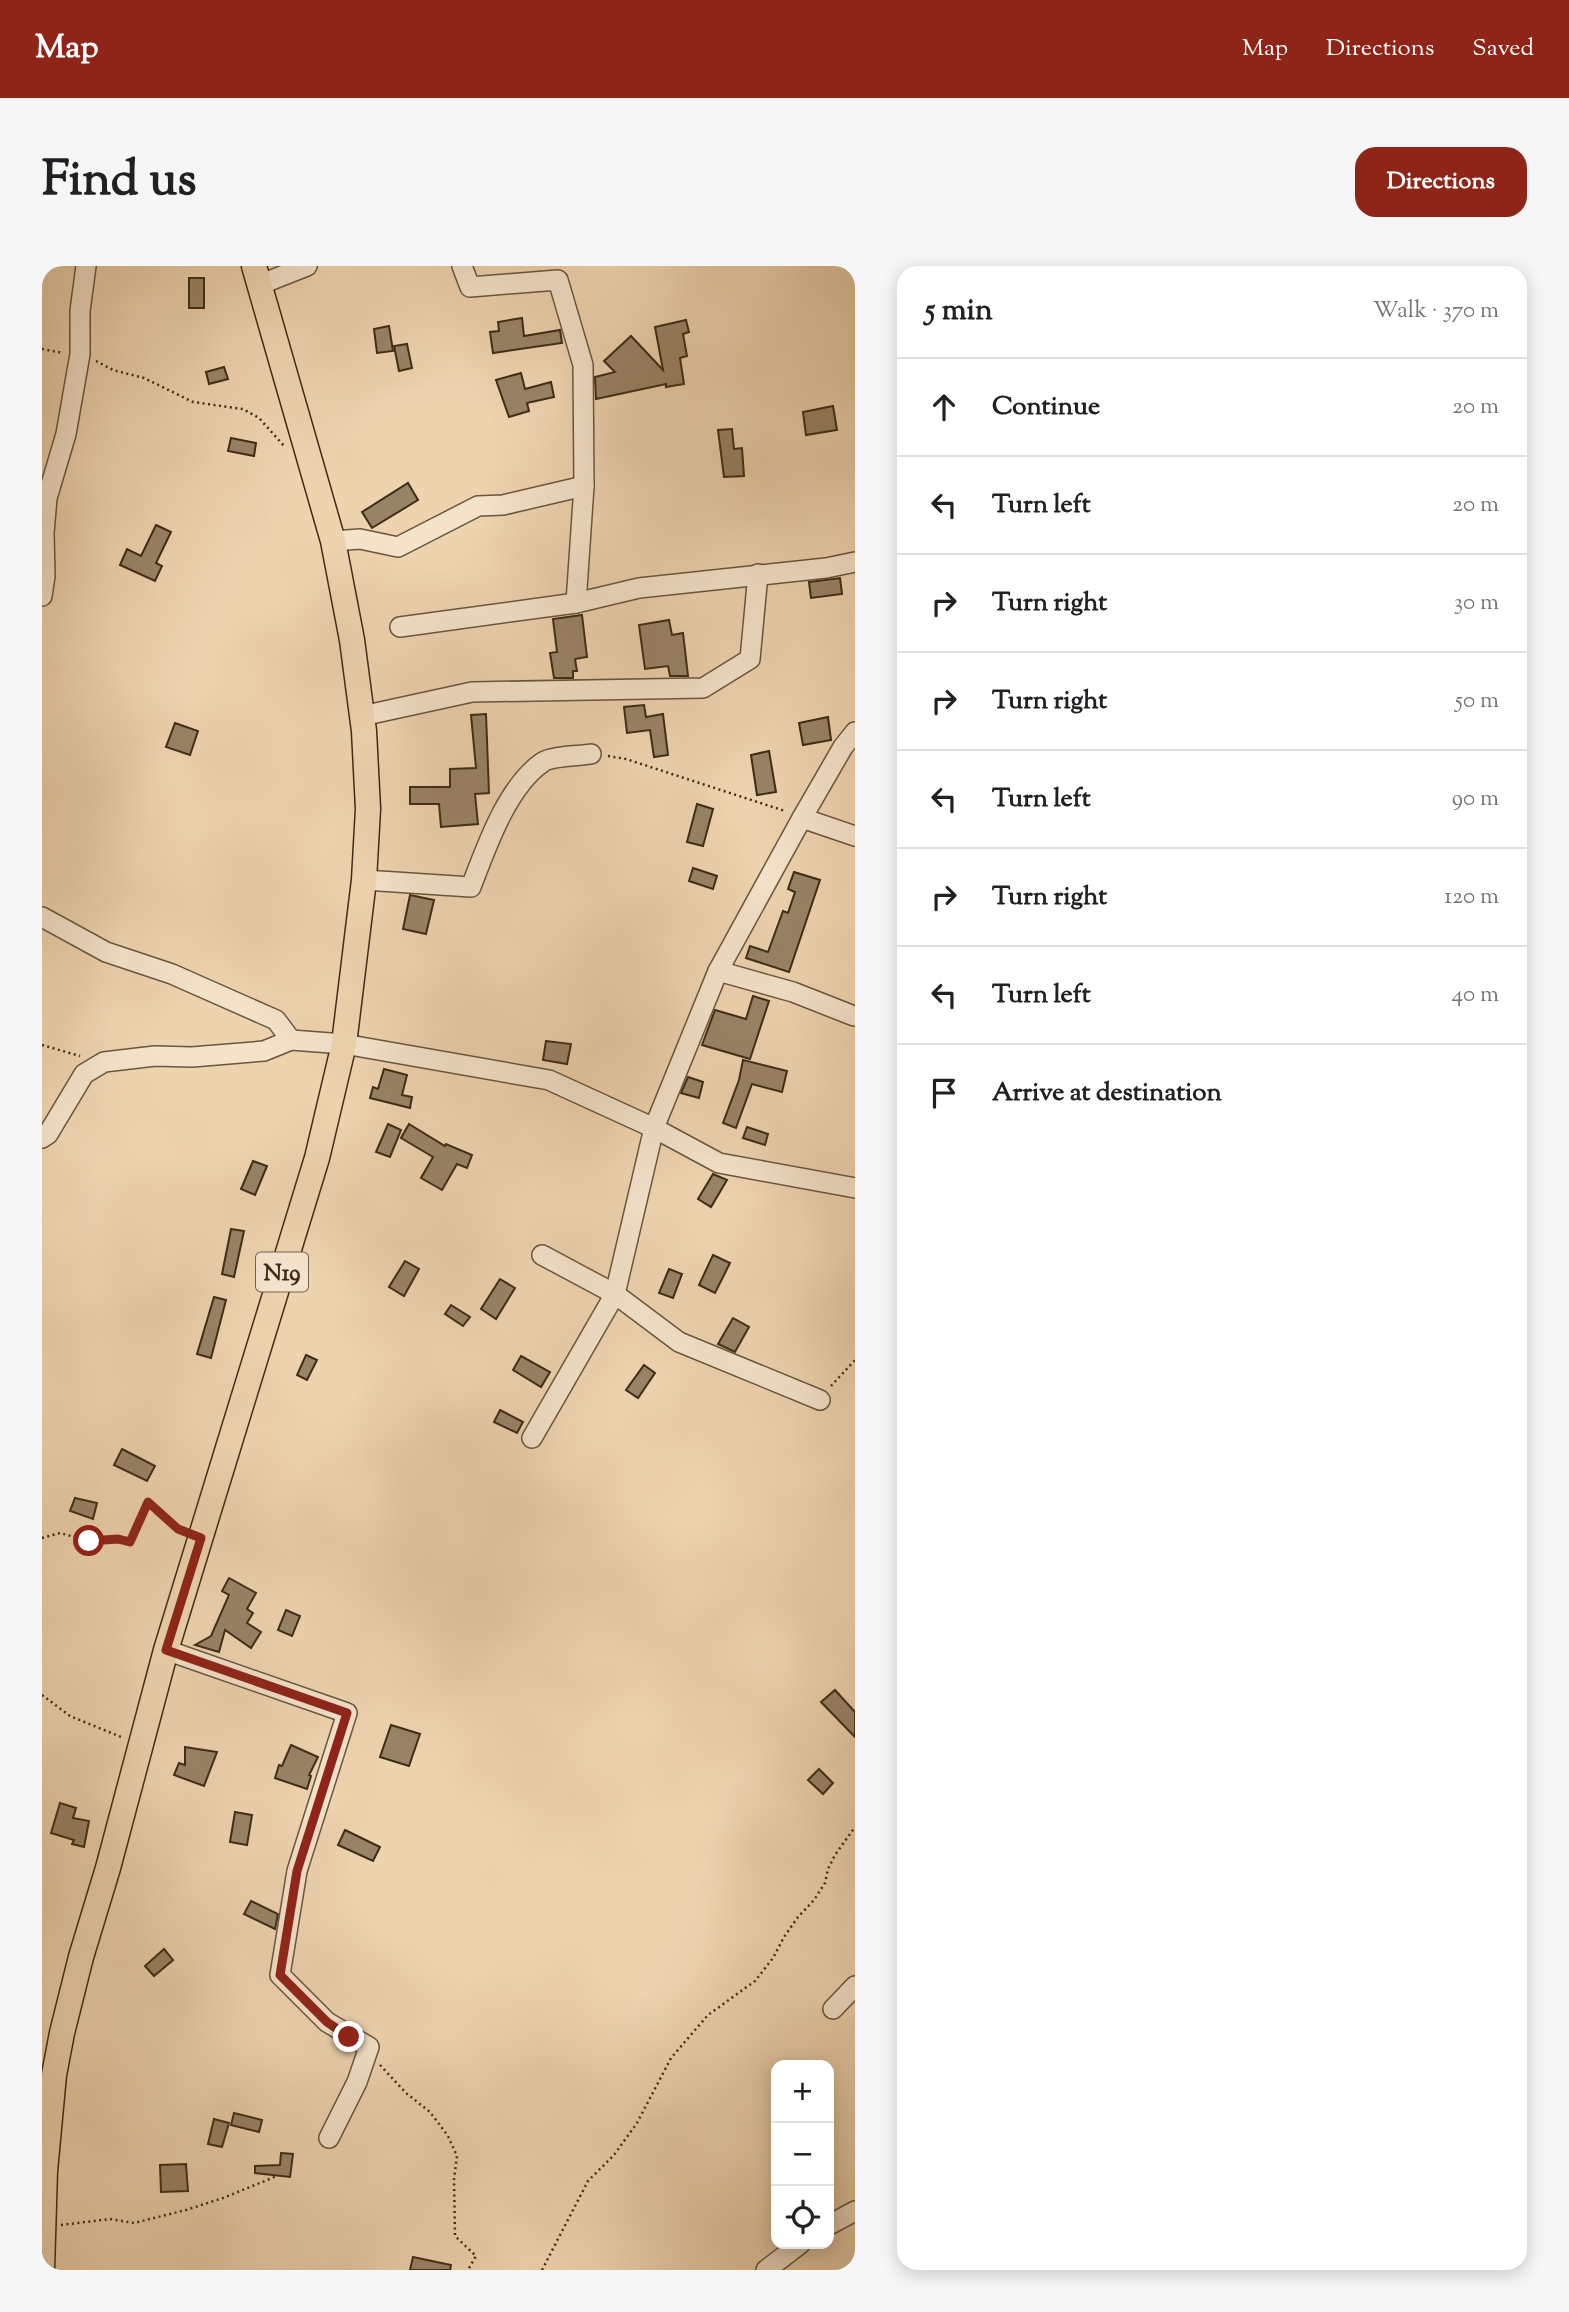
<!DOCTYPE html>
<meta charset="utf-8">
<style>
body{margin:0;font-family:"Sorts Mill Goudy",serif;background:#f6f6f6;color:#202124}
.controls{position:absolute;right:21px;bottom:21px;display:grid;overflow:hidden;border-radius:14px;box-shadow:0 4px 18px #0003}
.controls button{width:63px;height:63px;display:grid;place-items:center;padding:0;border:0;border-bottom:2px solid #e0e0e0;background:#fff;color:#202124;font:35px sans-serif}
.stop{position:absolute;width:21px;height:21px;margin:-16px;border:5px solid #8f2418;border-radius:50%;background:#fff}
.stop.end{background:#8f2418;border-color:#fff;box-shadow:0 2px 7px #0008}
.list{margin:0;padding:0;list-style:none}
h2{display:flex;justify-content:space-between;align-items:center;height:91px;margin:0;padding:0 28px;font-size:30px}
h2 small{font-size:23px;font-weight:400;color:#757577}
.list li{display:grid;grid-template-columns:46px 1fr auto;gap:21px;align-items:center;box-sizing:border-box;height:98px;padding:0 28px;border-top:2px solid #e0e0e0}
.list b{display:block;font-size:26px;white-space:nowrap}
.list em{font-size:23px;font-style:normal;color:#757577}
.icon{flex:none;width:38px;height:38px;fill:none;stroke:currentColor;stroke-width:2;stroke-linecap:round;stroke-linejoin:round}
.map{position:relative;flex:none;width:813px;height:2004px;overflow:hidden;border-radius:21px}
header{display:flex;align-items:center;gap:42px;box-sizing:border-box;height:98px;padding:0 35px;background:#8f2418;color:#fff}
header strong{font-size:33px}
nav{display:flex;gap:38px;margin-inline-start:auto;font-size:24px}
.intro{display:flex;align-items:center;justify-content:space-between;box-sizing:border-box;height:168px;padding:0 42px}
h1{margin:0;font-size:49px}
.button{padding:18px 32px;border-radius:21px;background:#8f2418;color:#fff;font-size:24px;font-weight:700}
main{display:flex;gap:42px;padding:0 42px}
aside{flex:1;background:#fff;border-radius:21px;box-shadow:0 4px 18px #0003}
.map>svg:first-child{display:block}
</style>
<header>
<strong>Map</strong>
<nav><a>Map</a><a>Directions</a><a>Saved</a></nav>
</header>
<div class="intro"><h1>Find us</h1><a class="button">Directions</a></div>
<main>
<div class="map">
<svg width="813" height="2004" viewBox="0 0 813 2004">
<rect width="100%" height="100%" fill="#eed3af"/>
<filter id="stains"><feTurbulence type="fractalNoise" baseFrequency=".00286" numOctaves="4"/><feColorMatrix values="0 0 0 0 .2 0 0 0 0 .09 0 0 0 0 .02 0 0 0 .5 -.17"/></filter>
<radialGradient id="worn" r=".72"><stop offset=".6" stop-color="#630" stop-opacity="0"/><stop offset="1" stop-color="#630" stop-opacity=".3"/></radialGradient>
<g fill="#998366" stroke="#3d2c16" stroke-width="2">
<rect x="147" y="12" width="15" height="30"/>
<path d="M480,52l2,18 36,-6 2,13 -69,10 -3,-21 9,-1 -1,-9z"/>
<path d="M644,54l3,12 -6,2 4,22 -7,2 4,26 -18,3v-3l-70,15 -1,-22 20,-5 -11,-11 27,-25 32,34 -8,-43z"/>
<path d="M347,60l4,25 -16,2 -3,-24z"/>
<path d="M365,78l5,24 -13,3 -5,-25z"/>
<path d="M182,101l4,12 -19,5 -3,-12z"/>
<path d="M479,107l4,16 26,-7 3,15 -27,6 2,8 -20,6 -13,-37z"/>
<path d="M791,140l4,24 -31,5 -3,-23z"/>
<path d="M690,163l2,20 8,-1 2,28 -20,1 -6,-47z"/>
<path d="M189,172l25,5 -2,13 -26,-5z"/>
<path d="M366,217l10,17 -46,28 -10,-16z"/>
<path d="M114,259l15,7 -15,31 6,3 -7,15 -35,-16 7,-16 14,7z"/>
<path d="M798,312l2,16 -31,4 -2,-16z"/>
<path d="M540,349l5,42 -12,2 2,12h-4v7h-19l-4,-25 7,-1 -4,-33z"/>
<path d="M627,354l3,15 11,-2 5,43h-18l-2,-10 -23,3 -6,-44z"/>
<path d="M602,439l2,12 17,-3 5,41 -14,2 -4,-27 -23,3 -3,-26z"/>
<path d="M444,448l3,79 -14,1 3,30 -37,3 -2,-23h-29v-17h40v-18l26,-1 -5,-53z"/>
<path d="M786,451l3,23 -28,5 -4,-22z"/>
<path d="M133,457l23,8 -8,24 -24,-8z"/>
<path d="M727,485l7,41 -19,3 -6,-40z"/>
<path d="M655,538l16,5 -10,37 -16,-4z"/>
<path d="M651,602l24,8 -4,13 -24,-8z"/>
<path d="M752,606l26,8 -31,92 -43,-14 4,-12 18,6 15,-41 5,2 7,-21 -7,-3z"/>
<path d="M368,629l24,5 -8,34 -23,-5z"/>
<path d="M711,730l16,5 -19,58 -48,-14 13,-35 31,9z"/>
<path d="M504,775l25,3 -4,20 -24,-4z"/>
<path d="M701,794l44,11 -5,21 -30,-8 -16,44 -13,-5 16,-43z"/>
<path d="M342,803l23,6 -5,20 10,2 -2,11 -40,-10 3,-11 5,2z"/>
<path d="M646,811l15,5 -4,16 -18,-5z"/>
<path d="M346,858l13,6 -11,27 -14,-5z"/>
<path d="M367,858l36,22 1,-2 26,11 -5,13 -10,-4 -15,26 -21,-12 12,-21 -32,-19z"/>
<path d="M705,861l21,7 -3,11 -22,-7z"/>
<path d="M211,895l14,5 -12,29 -14,-6z"/>
<path d="M671,908l14,6 -16,27 -13,-8z"/>
<path d="M189,963l13,2 -10,46 -12,-3z"/>
<path d="M671,989l17,8 -15,30 -16,-8z"/>
<path d="M363,995l14,8 -15,27 -15,-9z"/>
<path d="M627,1003l13,5 -9,24 -14,-5z"/>
<path d="M458,1013l15,9 -19,31 -15,-10z"/>
<path d="M172,1031l12,3 -15,58 -14,-4z"/>
<path d="M409,1039l19,12 -7,9 -18,-12z"/>
<path d="M691,1052l16,9 -14,25 -17,-8z"/>
<path d="M264,1089l11,5 -10,20 -10,-5z"/>
<path d="M479,1090l29,16 -9,15 -28,-17z"/>
<path d="M602,1099l11,8 -17,25 -12,-8z"/>
<path d="M458,1144l23,12 -6,11 -23,-11z"/>
<path d="M80,1183l33,17 -8,15 -33,-16z"/>
<path d="M33,1232l22,5 -4,16 -23,-8z"/>
<path d="M187,1312l27,15 -9,16 6,4 -6,10 14,9 -10,16 -26,-18 -6,22 -24,-7 16,-9 18,-41 -7,-4z"/>
<path d="M244,1344l14,6 -8,20 -14,-6z"/>
<path d="M793,1424l20,22v25l-34,-35z"/>
<path d="M349,1459l29,9 -11,32 -29,-9z"/>
<path d="M249,1479l27,12 -9,18 2,1 -4,13 -32,-11 4,-13 3,1z"/>
<path d="M143,1481l32,5 -13,34 -30,-11 5,-12 6,2z"/>
<path d="M777,1503l14,14 -10,11 -15,-14z"/>
<path d="M18,1537l16,5 -3,10 16,3 -5,26 -12,-3 2,-4 -23,-7z"/>
<path d="M193,1546l17,3 -5,30 -17,-3z"/>
<path d="M303,1564l35,17 -7,14 -35,-16z"/>
<path d="M209,1635l27,13 -3,15 -31,-15z"/>
<path d="M122,1683l9,11 -19,16 -9,-10z"/>
<path d="M192,1847l28,7 -3,12 -28,-7z"/>
<path d="M172,1853l15,4 -7,24 -14,-3z"/>
<path d="M239,1887l12,1 -3,23 -35,-4v-7l25,-1z"/>
<path d="M144,1898l2,27 -27,1 -1,-27z"/>
<path d="M371,1991l38,8 -1,5h-40z"/>
</g>
<g fill="none" stroke-linecap="round" stroke-linejoin="round">
<defs>
<g id="minor">
<path d="M420,0l8,21 88,-7 25,85 1,121 -8,117"/>
<path d="M217,19l48,-19"/>
<path d="M291,275l27,-2 38,8 80,-41 25,-1 81,-19"/>
<path d="M0,330l3,-20 -1,-43 3,-35 19,-64 14,-80v-43l6,-45"/>
<path d="M358,361l176,-24 63,-15 187,-20 29,-6"/>
<path d="M320,450l110,-24 231,-4 47,-29 8,-85"/>
<path d="M760,552l53,18"/>
<path d="M322,614l107,7c15,-39 36,-101 72,-125 8,-6 36,-6 48,-8"/>
<path d="M0,651l64,35 66,22 104,46 15,20"/>
<path d="M676,705l75,21 61,24"/>
<path d="M0,872l6,-4 36,-60 20,-12 51,-6 37,1 72,-6 27,-11 53,4 205,36 105,48 65,35 136,25"/>
<path d="M500,989l73,39 64,48 141,58"/>
<path d="M490,1172l83,-144 39,-166 64,-157 84,-153 41,-71 12,-15"/>
<path d="M124,1384l181,63 -50,158 -17,104 47,47 42,25 -12,35 -28,56"/>
<path d="M791,1743l22,-23"/>
<path d="M787,1959l26,-14"/>
<path d="M724,2004l34,-26"/>
</g>
<path id="major" d="M0,2004l3,-99 9,-96 8,-42 19,-76 27,-89 58,-218 151,-492 27,-114 20,-164 4,-71 -4,-78 -12,-91 -19,-99 -79,-275"/>
</defs>
<use href="#minor" stroke="#69563c" stroke-width="22"/>
<use href="#major" stroke="#3d2c16" stroke-width="27"/>
<g stroke="#3d2c16" stroke-width="2.5" stroke-dasharray="2 3.5" stroke-linecap="butt">
<path d="M0,83l21,4"/>
<path d="M54,95l17,9 31,8 49,24 50,7 16,9 26,29"/>
<path d="M566,490l18,3 159,52"/>
<path d="M0,779l38,11"/>
<path d="M789,1120l24,-26"/>
<path d="M0,1272l18,-5 29,8 29,-2 12,3 18,-40 34,29"/>
<path d="M0,1429l28,21 51,21"/>
<path d="M338,1799l26,28 24,19 18,24 9,20 -3,23 1,57 21,20 -8,14"/>
<path d="M19,1959l49,-6 24,4 52,-13 37,-12 54,-22"/>
<path d="M500,2004l46,-89 26,-26 23,-32 34,-65 37,-43 47,-34 18,-23 11,-21 14,-20 16,-17 11,-17 3,-14 7,-14 20,-28"/>
</g>
<use href="#minor" stroke="#f4e2cb" stroke-width="19"/>
<use href="#major" stroke="#eed3af" stroke-width="24"/>
</g>
<g fill="none" stroke-linecap="round" stroke-linejoin="round">
<path stroke="#8f2418" stroke-width="9" d="M47,1275l29,-2 12,3 18,-40 30,27 23,9 -35,112 181,63 -50,158 -17,104 47,47 22,15"/>
</g>
<g text-anchor="middle" stroke-width="7" stroke-linejoin="round" paint-order="stroke">
<rect fill="#f4e2cb" stroke="#74634c" stroke-width="2" x="214" y="986.5" width="52" height="39" rx="5"/>
<g font-size="23" font-weight="bold" fill="#3d2c16">
<text x="240" y="1014">N19</text>
</g>
</g>
<rect width="100%" height="100%" filter="url(#stains)"/>
<rect width="100%" height="100%" fill="url(#worn)"/>
</svg>
<div class="controls">
<button>+</button>
<button>−</button>
<button><svg class="icon" aria-label="locate" viewBox="0 0 24 24"><circle cx="12" cy="12" r="6"/><path d="M12 2v4M12 18v4M2 12h4M18 12h4"/></svg></button>
</div>
<div class="stop" style="left:47px;top:1275px"></div>
<div class="stop end" style="left:307px;top:1771px"></div>
</div>
<aside>
<h2>5 min<small>Walk · 370 m</small></h2>
<ul class="list">
<li><svg class="icon" aria-label="ahead" viewBox="0 0 24 24"><path d="M12 20V5M6 11l6-6 6 6"/></svg><div><b>Continue</b></div><em>20 m</em></li>
<li><svg class="icon" aria-label="left" viewBox="0 0 24 24"><path d="M17 20v-9H6M10 6l-5 5 5 5"/></svg><div><b>Turn left</b></div><em>20 m</em></li>
<li><svg class="icon" aria-label="right" viewBox="0 0 24 24"><path d="M7 20v-9h11M14 6l5 5-5 5"/></svg><div><b>Turn right</b></div><em>30 m</em></li>
<li><svg class="icon" aria-label="right" viewBox="0 0 24 24"><path d="M7 20v-9h11M14 6l5 5-5 5"/></svg><div><b>Turn right</b></div><em>50 m</em></li>
<li><svg class="icon" aria-label="left" viewBox="0 0 24 24"><path d="M17 20v-9H6M10 6l-5 5 5 5"/></svg><div><b>Turn left</b></div><em>90 m</em></li>
<li><svg class="icon" aria-label="right" viewBox="0 0 24 24"><path d="M7 20v-9h11M14 6l5 5-5 5"/></svg><div><b>Turn right</b></div><em>120 m</em></li>
<li><svg class="icon" aria-label="left" viewBox="0 0 24 24"><path d="M17 20v-9H6M10 6l-5 5 5 5"/></svg><div><b>Turn left</b></div><em>40 m</em></li>
<li><svg class="icon" aria-label="arrive" viewBox="0 0 24 24"><path d="M6 21V4h12l-3 4 3 4H6"/></svg><div><b>Arrive at destination</b></div></li>
</ul>
</aside>
</main>
